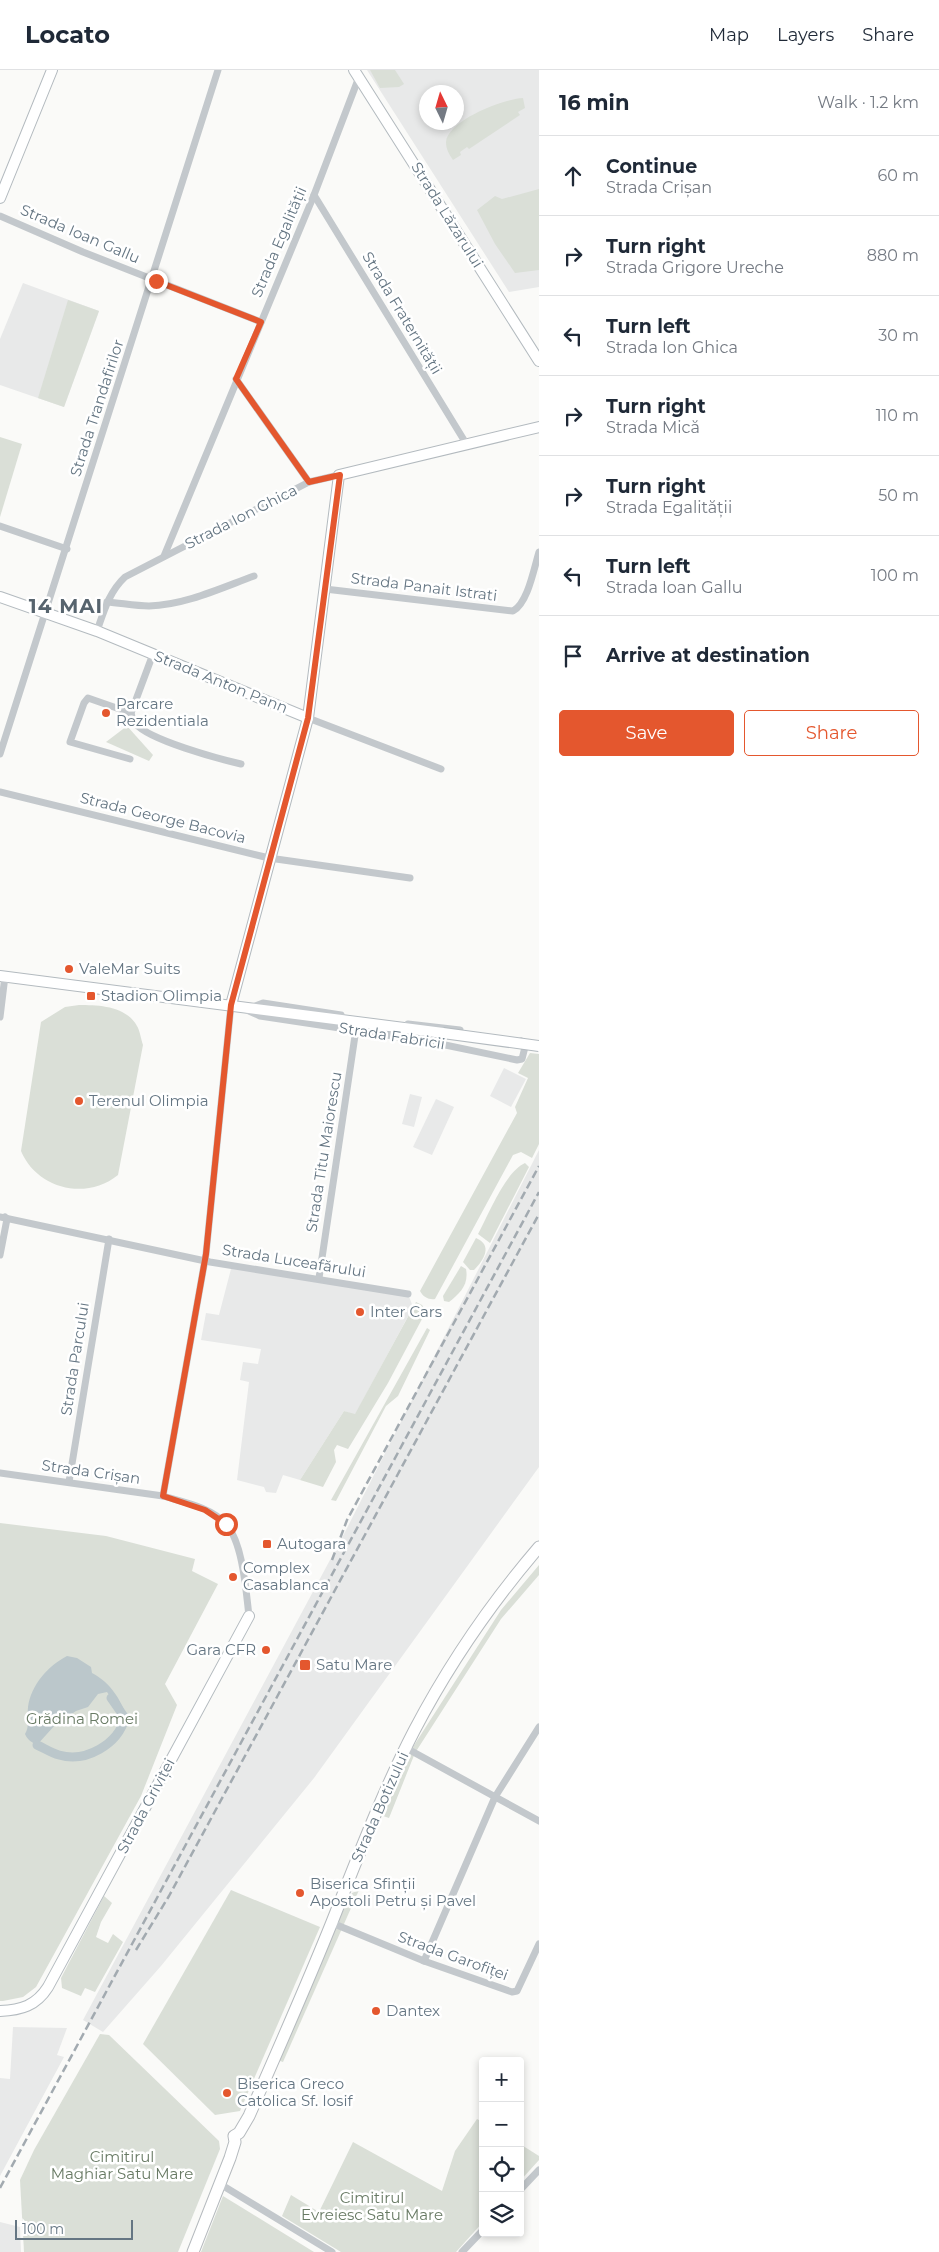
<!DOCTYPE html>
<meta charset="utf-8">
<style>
body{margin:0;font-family:Montserrat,sans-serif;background:#f6f6f7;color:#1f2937}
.controls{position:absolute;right:15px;bottom:15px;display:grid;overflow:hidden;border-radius:5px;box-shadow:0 2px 8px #0003}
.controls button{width:45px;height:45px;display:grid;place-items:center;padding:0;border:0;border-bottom:1px solid #e0e1e3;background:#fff;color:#1f2937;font:25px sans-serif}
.compass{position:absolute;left:419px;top:15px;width:45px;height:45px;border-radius:50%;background:#fff;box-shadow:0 2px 8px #0003;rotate:355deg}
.scale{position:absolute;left:15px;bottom:12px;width:118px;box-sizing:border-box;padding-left:5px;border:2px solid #657683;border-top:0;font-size:14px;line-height:18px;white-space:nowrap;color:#657683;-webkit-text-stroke:4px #fff;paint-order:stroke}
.stop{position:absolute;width:15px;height:15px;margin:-11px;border:4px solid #e4572e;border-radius:50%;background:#fff}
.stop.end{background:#e4572e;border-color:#fff;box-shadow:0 1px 5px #0008}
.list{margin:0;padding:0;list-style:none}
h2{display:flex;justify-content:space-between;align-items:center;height:65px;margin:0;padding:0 20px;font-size:21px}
h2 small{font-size:16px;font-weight:400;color:#747a83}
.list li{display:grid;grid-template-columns:32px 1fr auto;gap:15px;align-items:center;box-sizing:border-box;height:80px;padding:0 20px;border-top:1px solid #e0e1e3}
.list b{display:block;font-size:19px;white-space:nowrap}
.list p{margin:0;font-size:16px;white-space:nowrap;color:#747a83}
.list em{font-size:16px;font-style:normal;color:#747a83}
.actions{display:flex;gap:10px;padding:15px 20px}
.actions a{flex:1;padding:11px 0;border:1px solid #e4572e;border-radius:5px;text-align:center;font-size:18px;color:#e4572e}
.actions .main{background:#e4572e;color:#fff}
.icon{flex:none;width:28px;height:28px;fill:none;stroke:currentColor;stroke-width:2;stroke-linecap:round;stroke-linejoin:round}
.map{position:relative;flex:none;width:539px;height:2182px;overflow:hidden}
header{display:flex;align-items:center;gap:30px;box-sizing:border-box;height:70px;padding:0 25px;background:#fff;border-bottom:1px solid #e0e1e3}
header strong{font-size:24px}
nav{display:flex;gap:28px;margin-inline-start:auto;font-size:18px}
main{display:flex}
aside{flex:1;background:#fff}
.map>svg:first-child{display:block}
</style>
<header>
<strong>Locato</strong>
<nav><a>Map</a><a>Layers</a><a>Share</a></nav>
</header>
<main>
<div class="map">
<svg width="539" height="2182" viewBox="0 0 539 2182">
<rect width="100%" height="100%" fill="#fafaf8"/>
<g fill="#e8e9e9" fill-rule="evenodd">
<path d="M367,0h172v217l-30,5zM427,22h30v30h-30z"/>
<path d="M23,213l76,28 -35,96 -64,-22v-46z"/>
<path d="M504,998l22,11 -15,28 -21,-11z"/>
<path d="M410,1024l12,3 -8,30 -12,-3z"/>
<path d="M436,1029l18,8 -22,48 -19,-8z"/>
<path d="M539,1080v317l-225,311 -153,188 -58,66 -20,-12 262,-488z"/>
<path d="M232,1195l176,29 5,13 -58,108 -11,-4 -44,69 -17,-5 -7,18 -10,-1 -2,-5 -27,-7 12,-98 -9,-2 3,-18 15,2 3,-15 -60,-9 5,-27 13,2z"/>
<path d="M13,1957l54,1 -10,27 7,2 -64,119v-98l10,1z"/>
<path d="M0,2152l20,5 1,25h-21z"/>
</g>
<g fill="#dadfd7">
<path d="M370,0h25l9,14 -5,3 -19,1z"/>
<path d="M523,28l2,10 -7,4 2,3 -51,34 -2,-2 -7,5 1,3 -8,5c-4,-6 -7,-11 -7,-18 2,-22 58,-43 77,-44z"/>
<path d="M539,119v81l-24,3 -20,-29 -18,-34 18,-14 7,3z"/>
<path d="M68,230l31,11 -35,96 -26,-9z"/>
<path d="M0,367l22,7 -22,73z"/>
<path d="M127,656l26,29 -4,6 -43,-19z"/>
<path d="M79,935c20,0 47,1 58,21 3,5 4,13 6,19l-25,130c-32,26 -81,14 -97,-24l20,-129 24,-15z"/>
<path d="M530,983l9,1v90l-7,14 -11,-6 -8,3 -78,144c-6,1 -12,-2 -15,-8l97,-178 -2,-6 13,-29 -10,-5z"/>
<path d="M525,1093l4,4 -39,76 -12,-9c11,-20 27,-62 47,-71z"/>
<path d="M476,1168c17,7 8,22 -2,32h-4l-7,-8z"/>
<path d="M461,1196l5,3c3,16 -6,24 -17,33l-5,-1 -1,-5z"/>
<path d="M416,1232l6,3 4,6 -4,8 -34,64 -40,66 -11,-4 -3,5 2,12 -13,25 -23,-7 44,-69 11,3z"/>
<path d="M427,1258l3,2 -32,66 -12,10 -50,95 -5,-1z"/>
<path d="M0,1453l106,13 89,23 -3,12 26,13 -53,100 12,21 -36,91 -105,191 -13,10 -20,4h-3z"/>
<path d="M539,1495v10l-38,44 -86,134 -26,65 -6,-2 28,-66 90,-140z"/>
<path d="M231,1820l89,37 -80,184 -25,4 -72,-71z"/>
<path d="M359,1820l-76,172 -6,-2 59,-135 16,-32z"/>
<path d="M104,1826l8,7 -11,19 -5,15 12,6 5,-9 10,8 -28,50 -10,-4 -4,8 -19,-8 -1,-10z"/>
<path d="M100,1964l9,1 110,106 1,8 -42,103h-154l-4,-72 14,-30z"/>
<path d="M477,2049l6,3v100l-27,30h-115l-59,-36 9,-21 28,17 34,-70 89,49 13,-40z"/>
<path d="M520,2074l19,12v4l-19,21z"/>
<path d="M223,2126l91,56h-113z"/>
</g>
<path fill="#bbc7cb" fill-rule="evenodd" d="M67,1586l10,2 14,9 1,6c20,11 27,25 36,45 -9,27 -42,51 -72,38 -4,-2 -9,-5 -13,-8 -7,-4 -15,-6 -18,-14 5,-8 2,-18 3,-27 3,-22 20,-41 39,-51zM107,1622l18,26c-5,19 -26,37 -46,39 -15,2 -29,-5 -42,-12l18,-20 21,-14 12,-4 10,-13z"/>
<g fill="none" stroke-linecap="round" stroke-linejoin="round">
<path stroke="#bbc7cb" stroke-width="9" d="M37,1675c7,3 14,8 22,10 27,8 59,-11 66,-37l-14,-20"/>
<defs>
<g id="secondary">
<path d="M354,0l185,291"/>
<path d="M0,128l52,-128"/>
<path d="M0,527l97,34 211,87"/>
<path d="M0,906l443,57"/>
<path d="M231,935l77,-287 31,-243 200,-48"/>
<path d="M0,1941c21,-1 36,-5 48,-24l201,-371"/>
</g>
<path id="primary" d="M193,2182l37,-94 5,-16 -1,-6 5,-3 10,-17c28,-64 57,-129 83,-194 26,-65 50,-129 82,-191 34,-65 77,-128 125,-184"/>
</defs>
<use href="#secondary" stroke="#b3babf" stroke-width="12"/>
<use href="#primary" stroke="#b5babe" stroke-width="13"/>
<g stroke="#c3c8cc" stroke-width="7">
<path d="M314,125l153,250"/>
<path d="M0,146l83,36 178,70"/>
<path d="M236,309l73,103"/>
<path d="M0,456l67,23"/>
<path d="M164,486l150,-361 45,-118"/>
<path d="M325,519l188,22c15,-8 21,-43 26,-59"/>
<path d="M107,532c14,1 28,4 42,4 36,-1 72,-18 105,-30"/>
<path d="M97,561c7,-20 12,-39 28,-54l184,-95 30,-7"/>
<path d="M153,584l-22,59c1,4 2,8 5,11 13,16 83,35 105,40"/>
<path d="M308,648l133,51"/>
<path d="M0,684l218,-684"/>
<path d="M130,689l-60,-17 14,-39 4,-5 43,15"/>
<path d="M0,722l269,66 141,20"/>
<path d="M253,937l10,-4 78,12"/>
<path d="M249,941l11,5 166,25 91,19 5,-1 3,-12 -4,-6"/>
<path d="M0,947l5,-41"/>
<path d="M408,954l52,6"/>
<path d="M0,1147l210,45 198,32"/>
<path d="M0,1185l7,-36 -2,-2"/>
<path d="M319,1208l37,-249"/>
<path d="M0,1403l163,23c20,6 48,11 63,28 17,19 20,67 23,92"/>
<path d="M69,1412l40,-243"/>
<path d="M163,1426l43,-242 25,-249"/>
<path d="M406,1678l133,73"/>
<path d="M332,1853l92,38 88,31 5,-1 22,-47"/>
<path d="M424,1891l71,-164 44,-70"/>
<path d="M220,2114l112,68"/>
<path d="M520,2120l19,-20"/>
<path d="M462,2182l21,-22"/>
</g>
<use href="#secondary" stroke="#fff" stroke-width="10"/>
<use href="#primary" stroke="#fff" stroke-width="11"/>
<g stroke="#a2aab0" stroke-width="2.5" stroke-dasharray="8 4" stroke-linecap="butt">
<path d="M332,1490l15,-40 192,-354"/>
<path d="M136,1880l33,-54 370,-682"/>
<path d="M0,2118l539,-996"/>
</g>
<defs>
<path id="secondary-bridge" d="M443,963l96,13"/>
</defs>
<use href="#secondary-bridge" stroke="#b3babf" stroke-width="12" stroke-linecap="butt"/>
<use href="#secondary-bridge" stroke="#fff" stroke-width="10"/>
</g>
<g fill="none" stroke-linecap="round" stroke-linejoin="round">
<path stroke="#e4572e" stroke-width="6" d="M156,211l105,41 -25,57 73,103 31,-7 -32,243 -77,287 -25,249 -43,242 42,14 21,14"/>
</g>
<g fill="#e4572e" stroke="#fff" stroke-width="2">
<circle cx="106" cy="643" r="5"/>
<circle cx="69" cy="899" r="5"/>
<rect x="86" y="921" width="10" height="10" rx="2.5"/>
<circle cx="79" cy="1031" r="5"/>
<circle cx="360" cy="1242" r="5"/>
<rect x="262" y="1469" width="10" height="10" rx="2.5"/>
<circle cx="233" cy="1507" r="5"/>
<circle cx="266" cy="1580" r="5"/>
<rect x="299" y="1589" width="12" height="12" rx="2.5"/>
<circle cx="300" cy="1823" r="5"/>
<circle cx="376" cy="1941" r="5"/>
<circle cx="227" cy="2023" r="5"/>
</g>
<g text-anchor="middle" stroke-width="5" stroke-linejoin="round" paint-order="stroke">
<g font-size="15" fill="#657683" stroke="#fff">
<text transform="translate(447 145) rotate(58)" y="5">Strada Lăzarului</text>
<text transform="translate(80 164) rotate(23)" y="5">Strada Ioan Gallu</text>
<text transform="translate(279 172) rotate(-67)" y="5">Strada Egalității</text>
<text transform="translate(402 243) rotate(59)" y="5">Strada Fraternității</text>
<text transform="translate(97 338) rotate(-72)" y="5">Strada Trandafirilor</text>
<text transform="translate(241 447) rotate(-27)" y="5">Strada Ion Ghica</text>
<text transform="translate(424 517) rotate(7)" y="5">Strada Panait Istrati</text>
<text transform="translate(221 612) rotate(22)" y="5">Strada Anton Pann</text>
<text transform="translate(163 748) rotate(14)" y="5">Strada George Bacovia</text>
<text transform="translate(392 966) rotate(9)" y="5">Strada Fabricii</text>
<text transform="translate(324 1082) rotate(-81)" y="5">Strada Titu Maiorescu</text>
<text transform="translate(294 1191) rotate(9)" y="5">Strada Luceafărului</text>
<text transform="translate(75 1289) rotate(-81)" y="5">Strada Parcului</text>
<text transform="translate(91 1402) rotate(8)" y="5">Strada Crișan</text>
<text transform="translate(146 1736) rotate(-62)" y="5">Strada Griviței</text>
<text transform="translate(380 1737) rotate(-66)" y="5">Strada Botizului</text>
<text transform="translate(453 1886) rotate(20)" y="5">Strada Garofiței</text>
</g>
<g font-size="15" fill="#657683" stroke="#fff" text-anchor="start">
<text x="116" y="639">Parcare<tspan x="116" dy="17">Rezidentiala</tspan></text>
<text x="79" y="904">ValeMar Suits</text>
<text x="101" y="931">Stadion Olimpia</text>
<text x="89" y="1036">Terenul Olimpia</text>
<text x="370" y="1247">Inter Cars</text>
<text x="277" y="1479">Autogara</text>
<text x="243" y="1503">Complex<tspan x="243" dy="17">Casablanca</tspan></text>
<text x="256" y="1585" text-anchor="end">Gara CFR</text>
<text x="316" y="1600">Satu Mare</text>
<text x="310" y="1819">Biserica Sfinții<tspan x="310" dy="17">Apostoli Petru și Pavel</tspan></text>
<text x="386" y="1946">Dantex</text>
<text x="237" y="2019">Biserica Greco<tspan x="237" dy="17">Catolica Sf. Iosif</tspan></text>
</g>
<g font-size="15" fill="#687a64" stroke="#fff">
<text x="82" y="1654">Grădina Romei</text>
<text x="122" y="2092">Cimitirul<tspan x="122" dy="17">Maghiar Satu Mare</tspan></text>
<text x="372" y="2133">Cimitirul<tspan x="372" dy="17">Evreiesc Satu Mare</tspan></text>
</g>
<g font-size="20" font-weight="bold" letter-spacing="1" fill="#57646e" stroke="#fff">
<text x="66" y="543">14 MAI</text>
</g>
</g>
</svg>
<div class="controls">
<button>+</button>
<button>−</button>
<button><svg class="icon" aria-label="locate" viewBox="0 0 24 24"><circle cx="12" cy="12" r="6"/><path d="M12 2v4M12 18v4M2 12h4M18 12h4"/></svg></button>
<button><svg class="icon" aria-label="layers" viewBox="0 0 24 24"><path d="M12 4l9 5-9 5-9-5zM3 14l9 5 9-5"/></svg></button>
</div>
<svg class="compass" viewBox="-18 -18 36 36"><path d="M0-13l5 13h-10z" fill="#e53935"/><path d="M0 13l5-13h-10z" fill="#747a83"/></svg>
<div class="scale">100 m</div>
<div class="stop" style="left:226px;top:1454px"></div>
<div class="stop end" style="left:156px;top:211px"></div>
</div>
<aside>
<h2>16 min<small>Walk · 1.2 km</small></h2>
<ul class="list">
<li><svg class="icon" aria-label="ahead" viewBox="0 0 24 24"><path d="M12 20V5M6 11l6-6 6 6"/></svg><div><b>Continue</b><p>Strada Crișan</p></div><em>60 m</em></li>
<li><svg class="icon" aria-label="right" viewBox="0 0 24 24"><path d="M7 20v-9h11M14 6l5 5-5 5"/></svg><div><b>Turn right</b><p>Strada Grigore Ureche</p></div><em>880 m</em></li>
<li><svg class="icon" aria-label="left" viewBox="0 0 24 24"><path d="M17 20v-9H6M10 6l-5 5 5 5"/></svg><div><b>Turn left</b><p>Strada Ion Ghica</p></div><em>30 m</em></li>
<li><svg class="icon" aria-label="right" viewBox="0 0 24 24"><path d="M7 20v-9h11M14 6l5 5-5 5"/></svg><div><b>Turn right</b><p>Strada Mică</p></div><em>110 m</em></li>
<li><svg class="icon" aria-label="right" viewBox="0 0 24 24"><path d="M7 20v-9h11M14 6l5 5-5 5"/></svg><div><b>Turn right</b><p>Strada Egalității</p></div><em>50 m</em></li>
<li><svg class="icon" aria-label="left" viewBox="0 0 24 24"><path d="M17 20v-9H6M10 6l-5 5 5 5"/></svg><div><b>Turn left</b><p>Strada Ioan Gallu</p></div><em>100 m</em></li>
<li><svg class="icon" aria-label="arrive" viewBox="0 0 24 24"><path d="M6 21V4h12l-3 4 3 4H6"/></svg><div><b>Arrive at destination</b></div></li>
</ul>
<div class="actions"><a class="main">Save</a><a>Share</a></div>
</aside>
</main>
